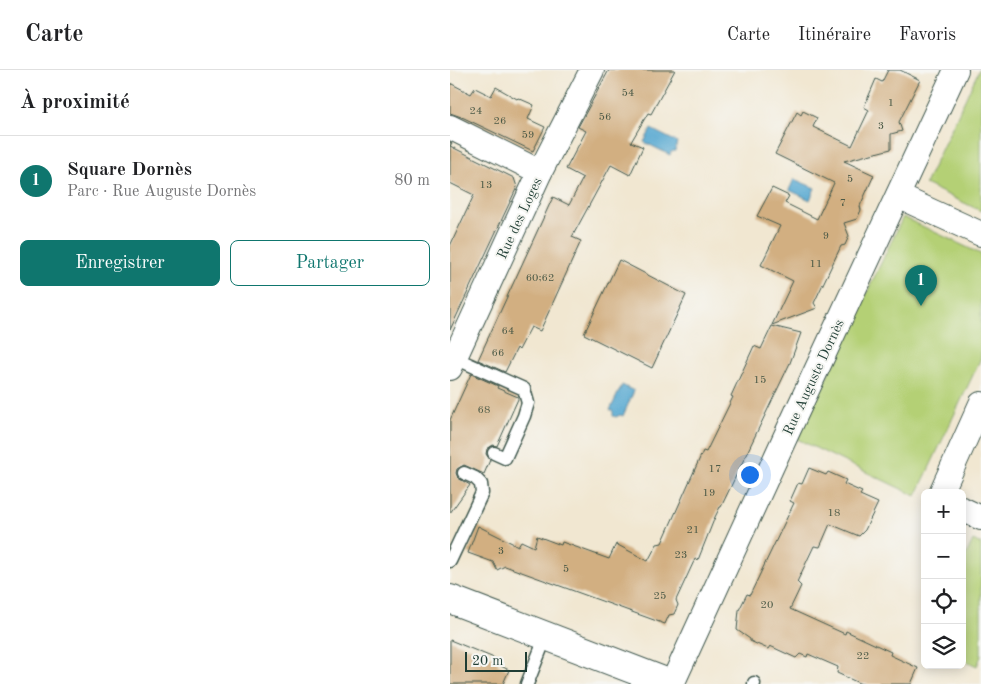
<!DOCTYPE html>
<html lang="fr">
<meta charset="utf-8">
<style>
body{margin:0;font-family:"Old Standard TT",serif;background:#f6f6f6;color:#202124}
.controls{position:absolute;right:15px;bottom:15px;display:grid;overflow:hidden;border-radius:8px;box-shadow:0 2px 12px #0003}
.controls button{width:45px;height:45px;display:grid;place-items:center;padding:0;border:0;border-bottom:1px solid #e0e0e0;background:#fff;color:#202124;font:25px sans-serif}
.scale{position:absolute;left:15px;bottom:12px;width:62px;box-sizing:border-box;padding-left:5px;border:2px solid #1f3d34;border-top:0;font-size:14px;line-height:18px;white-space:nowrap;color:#1f3d34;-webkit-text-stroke:4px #f6f6f2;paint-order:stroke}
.you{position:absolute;left:299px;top:404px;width:18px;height:18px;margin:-12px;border:4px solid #fff;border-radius:50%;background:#1a73e8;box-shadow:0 0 0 8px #1a73e833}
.badge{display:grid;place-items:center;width:32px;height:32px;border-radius:50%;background:#0f766e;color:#fff;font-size:16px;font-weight:700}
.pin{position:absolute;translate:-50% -41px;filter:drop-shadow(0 1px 2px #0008)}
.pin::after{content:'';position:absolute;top:26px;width:18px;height:15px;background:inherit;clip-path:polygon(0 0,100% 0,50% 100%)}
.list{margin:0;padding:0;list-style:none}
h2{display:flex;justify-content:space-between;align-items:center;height:65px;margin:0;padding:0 20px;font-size:21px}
h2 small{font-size:16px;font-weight:400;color:#757577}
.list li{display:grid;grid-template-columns:32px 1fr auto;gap:15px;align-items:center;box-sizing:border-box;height:90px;padding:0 20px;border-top:1px solid #e0e0e0}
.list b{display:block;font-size:19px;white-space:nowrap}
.list p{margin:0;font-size:16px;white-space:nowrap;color:#757577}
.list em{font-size:16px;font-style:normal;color:#757577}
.actions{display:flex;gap:10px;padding:15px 20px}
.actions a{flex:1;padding:11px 0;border:1px solid #0f766e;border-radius:8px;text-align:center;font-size:18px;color:#0f766e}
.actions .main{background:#0f766e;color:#fff}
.icon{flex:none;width:28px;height:28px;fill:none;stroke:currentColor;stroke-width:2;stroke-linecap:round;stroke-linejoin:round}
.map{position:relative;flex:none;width:531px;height:614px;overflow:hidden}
header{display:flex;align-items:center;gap:30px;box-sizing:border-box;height:70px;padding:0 25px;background:#fff;border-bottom:1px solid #e0e0e0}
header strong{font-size:24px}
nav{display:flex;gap:28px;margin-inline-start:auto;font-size:18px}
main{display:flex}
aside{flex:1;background:#fff}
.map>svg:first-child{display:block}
</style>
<header>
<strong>Carte</strong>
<nav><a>Carte</a><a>Itinéraire</a><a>Favoris</a></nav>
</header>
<main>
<aside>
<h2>À proximité<small></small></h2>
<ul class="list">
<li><span class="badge">1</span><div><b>Square Dornès</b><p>Parc · Rue Auguste Dornès</p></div><em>80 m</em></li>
</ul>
<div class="actions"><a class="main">Enregistrer</a><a>Partager</a></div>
</aside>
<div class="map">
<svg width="531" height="614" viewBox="0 0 531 614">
<rect width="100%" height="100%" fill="#f6f6f2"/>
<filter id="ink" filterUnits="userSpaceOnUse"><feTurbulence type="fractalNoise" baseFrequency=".02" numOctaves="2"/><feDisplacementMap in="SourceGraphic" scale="10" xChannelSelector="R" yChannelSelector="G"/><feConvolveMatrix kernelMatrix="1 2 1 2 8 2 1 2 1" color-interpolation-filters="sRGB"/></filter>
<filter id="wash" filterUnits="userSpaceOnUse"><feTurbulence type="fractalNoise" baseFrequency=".0096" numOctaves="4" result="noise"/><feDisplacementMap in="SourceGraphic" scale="20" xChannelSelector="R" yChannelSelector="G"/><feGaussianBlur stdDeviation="1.12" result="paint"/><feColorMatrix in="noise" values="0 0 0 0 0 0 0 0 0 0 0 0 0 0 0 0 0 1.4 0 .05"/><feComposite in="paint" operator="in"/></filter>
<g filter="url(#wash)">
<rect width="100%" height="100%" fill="#f1e7d1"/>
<g fill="#b4d075" stroke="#6a8654">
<path d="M529,0h2v141l-56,-27z"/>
<path d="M453,147l78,37v104l-65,138 -119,-57z"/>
<path d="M523,470l8,4v112l-4,10 -15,-7v-96z"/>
</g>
<g fill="#55a7d0" stroke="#3a7282">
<path d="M201,59l26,13 -2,9 -4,1 -1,3 -26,-13z"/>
<path d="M344,109l21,9 -5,12 -21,-10z"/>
<path d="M172,315l12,6 -11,25 -3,-1 -4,2 -3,-1v-5l-3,-1z"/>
</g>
<g id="blocks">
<g fill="#d2af81">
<path d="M159,0h66l-24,44 -3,-1 -17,29 12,5 -13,28 -19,-10 -39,72 9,4 -41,90 -9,-4 -12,23 -2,-2 -12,24 -27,-12 75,-163 16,8 14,-27 -17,-9 20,-38 -8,-4z"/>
<path d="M438,0h12l20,10 -21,42 3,9 -11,3v15l-47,12 30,14 -14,31 1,4 -4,9 -13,4 5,13 -4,9 -4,1 -27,57 3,5 -45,17 21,-44 -32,-16 19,-39 -23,-10 15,-28 17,8 -4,7 32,16 17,-36 -59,-29 22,-42 4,3 2,-4 14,7 -4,9 39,19 17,-36 -5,-3 12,-28 6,3z"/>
<path d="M0,13l21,11 4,-6 16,8 5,-9 21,12 1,-1 16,7 -6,14 17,8 -12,24 -69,-33 -14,-5z"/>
<path d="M0,72l2,1 -2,3 64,32 3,9 -67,143v-84l24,-51 -24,-12z"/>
<path d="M169,190l67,35 -34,73 -68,-34z"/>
<path d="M322,256l29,7 -11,30 -69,144h-1l-5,10 -17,43 -3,-1 -19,41 2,5 -4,9 -5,1 -4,9 -160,-58 -8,4 -4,-8 -25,-9 10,-27 40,20 3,-5 13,6 3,-11 24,9 1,-3 47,17 7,-15 32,17 9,-17 5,-1 41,-92 3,1 27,-55 -2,-1 23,-50 7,3z"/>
<path d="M21,304l27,12 -1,2 21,9v2l-21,47 -4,-1 -6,4 -1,5 4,6 -6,14 -20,-9 -7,4 -1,4 2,5 12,7 -20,28v-93z"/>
<path d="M359,398l17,7 2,-3 18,8 -2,4 18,8 -2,3 18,8 -13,27 -6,6 -29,-12 -10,23 -6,-1 -17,36 4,4 -11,23 55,25 1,-3 45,21 -1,3 28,13 -7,16h-50l-24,-11 1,-6 -30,-13 -1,3 -7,-3 -4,4 -26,-12 -2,3 -18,-8v-2l-13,-9 2,-20 8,-16 3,1 44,-92 -4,-2 8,-18 4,1z"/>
<path d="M0,570l49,20 -2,4 12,6 -6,14h-53z"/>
</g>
</g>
</g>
<g filter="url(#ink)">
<use href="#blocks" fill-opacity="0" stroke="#3e564c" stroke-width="1"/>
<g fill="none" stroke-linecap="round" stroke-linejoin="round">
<defs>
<g id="lane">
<path d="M5,288l69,31 4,14 -4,13 -19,42 -11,-5"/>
<path d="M0,491l32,-68 -1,-9 -6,-6 -11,-5"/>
<path d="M77,614l19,-48"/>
<path d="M304,614v-1"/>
</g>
<g id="street">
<path d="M0,57l90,45"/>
<path d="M448,126l83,38"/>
<path d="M0,298l90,-196 52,-102"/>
<path d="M491,423l40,-89"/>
<path d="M512,439l19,9"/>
<path d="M222,614l116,-253 168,-361"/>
</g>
<path id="secondary" d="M0,529l221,85"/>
</defs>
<use href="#lane" stroke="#3e564c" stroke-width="15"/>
<use href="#street" stroke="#3e564c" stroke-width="26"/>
<use href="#secondary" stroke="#3e564c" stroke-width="30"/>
<use href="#lane" stroke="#fff" stroke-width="12"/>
<use href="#street" stroke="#fff" stroke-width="24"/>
<use href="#secondary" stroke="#fff" stroke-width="28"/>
</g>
</g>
<g text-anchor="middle" stroke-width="4" stroke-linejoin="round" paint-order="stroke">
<g font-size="11" fill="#4c5a47">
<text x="178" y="26">54</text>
<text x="441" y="36">1</text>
<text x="26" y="44">24</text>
<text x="155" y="50">56</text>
<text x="50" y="54">26</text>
<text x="431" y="59">3</text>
<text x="78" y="68">59</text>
<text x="400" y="112">5</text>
<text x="36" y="118">13</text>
<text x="393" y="136">7</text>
<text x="376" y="169">9</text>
<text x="366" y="197">11</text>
<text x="90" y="211">60;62</text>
<text x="58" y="264">64</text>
<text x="48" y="286">66</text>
<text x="310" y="313">15</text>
<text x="34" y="343">68</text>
<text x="265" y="402">17</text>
<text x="259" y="426">19</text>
<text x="384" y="446">18</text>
<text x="243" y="463">21</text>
<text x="51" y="484">3</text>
<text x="231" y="488">23</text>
<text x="116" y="502">5</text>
<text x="210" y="529">25</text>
<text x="317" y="538">20</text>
<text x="413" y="589">22</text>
</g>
<g font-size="14" fill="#1f3d34" stroke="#f6f6f2">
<text transform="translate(69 148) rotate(-65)" y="5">Rue des Loges</text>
<text transform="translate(363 307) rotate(-65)" y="5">Rue Auguste Dornès</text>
</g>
</g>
</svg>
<div class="controls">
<button>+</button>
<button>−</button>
<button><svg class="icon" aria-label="locate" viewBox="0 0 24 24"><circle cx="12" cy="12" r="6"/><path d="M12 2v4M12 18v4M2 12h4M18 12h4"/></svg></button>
<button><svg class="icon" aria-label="layers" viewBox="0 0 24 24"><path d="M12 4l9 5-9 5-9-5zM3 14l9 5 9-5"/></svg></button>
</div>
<div class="scale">20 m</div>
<div class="you"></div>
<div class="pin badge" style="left:471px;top:236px">1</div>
</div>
</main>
